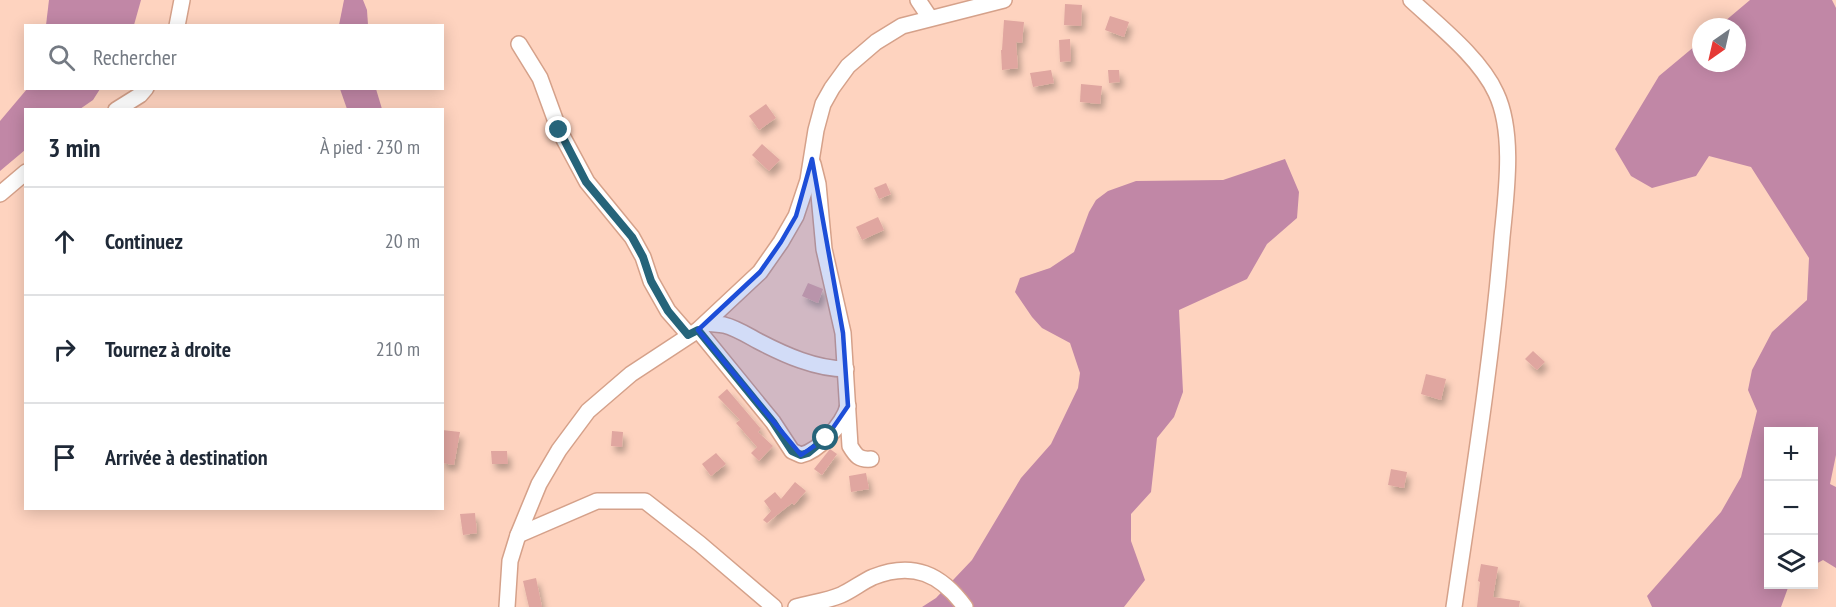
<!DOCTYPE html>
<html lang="fr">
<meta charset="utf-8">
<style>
body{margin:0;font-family:"PT Sans Narrow",sans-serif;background:#f2f2f3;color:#1f2937}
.controls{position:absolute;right:18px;bottom:18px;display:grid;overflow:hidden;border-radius:0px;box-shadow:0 3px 15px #0003}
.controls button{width:54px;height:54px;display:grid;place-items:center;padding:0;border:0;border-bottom:2px solid #e0e1e3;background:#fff;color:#1f2937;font:30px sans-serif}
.compass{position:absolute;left:1692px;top:18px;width:54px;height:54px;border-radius:50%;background:#fff;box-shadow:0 3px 15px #0003;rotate:214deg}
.stop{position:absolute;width:18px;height:18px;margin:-14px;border:4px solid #26647a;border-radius:50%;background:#fff}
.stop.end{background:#26647a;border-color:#fff;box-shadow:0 2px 6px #0008}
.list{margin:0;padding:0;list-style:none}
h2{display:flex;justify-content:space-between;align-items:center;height:78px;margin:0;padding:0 24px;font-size:26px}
h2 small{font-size:20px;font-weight:400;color:#747a83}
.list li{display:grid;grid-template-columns:39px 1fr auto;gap:18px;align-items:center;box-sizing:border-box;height:108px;padding:0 24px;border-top:2px solid #e0e1e3}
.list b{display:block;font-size:22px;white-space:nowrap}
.list em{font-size:20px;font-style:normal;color:#747a83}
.icon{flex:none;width:33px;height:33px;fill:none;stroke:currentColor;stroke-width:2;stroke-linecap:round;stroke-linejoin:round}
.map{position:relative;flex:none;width:1836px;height:607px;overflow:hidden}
.search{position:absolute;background:#fff;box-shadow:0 3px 15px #0003;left:24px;top:24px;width:420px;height:66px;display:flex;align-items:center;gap:15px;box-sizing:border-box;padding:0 21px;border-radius:0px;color:#747a83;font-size:22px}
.panel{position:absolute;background:#fff;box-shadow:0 3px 15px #0003;left:24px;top:108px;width:420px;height:402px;border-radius:0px}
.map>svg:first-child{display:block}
</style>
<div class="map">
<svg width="1836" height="607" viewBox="0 0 1836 607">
<defs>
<filter id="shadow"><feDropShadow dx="3.5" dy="6" stdDeviation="3" flood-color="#0004"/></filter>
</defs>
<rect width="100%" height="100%" fill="#fed3bf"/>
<g fill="#c187a6">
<path d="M49,0h92l-7,25h-88z"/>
<path d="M344,0h19l4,10 1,15h-29z"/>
<path d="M1750,0h82l4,8v447l-6,29 6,3v81l-13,-8 -9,5v-133h-46v152l21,1 -8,22h-129l-5,-11 74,-84 20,-35 16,-66 -9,-21 4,-20 20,-38 35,-32 2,-42 -58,-91 -42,-11 -13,20 -44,12 -21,-12 -16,-27 44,-73 42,-35v22h36v-36h-19z"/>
<path d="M27,89h73l-7,11 -13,9 -54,1 -1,40 -25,21v-50z"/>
<path d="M340,89h36l6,20h-35z"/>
<path d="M1285,159l14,33 -2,26 -30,26 -20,35 -68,31 4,82 -9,25 -17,21 -6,54 -20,22v27l14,39 -21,27h-202l14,-9 36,-38 49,-82 30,-34 27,-56 2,-15 -10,-30 -28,-15 -10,-11 -17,-25 5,-14 30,-10 24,-16 15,-40 7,-12 12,-9 28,-10 87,-1z"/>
</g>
<g fill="#e0a6a0" filter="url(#shadow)">
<path d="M1065,4l17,1 -1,21 -17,-1z"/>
<path d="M1110,16l19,6 -5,15 -19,-7z"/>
<path d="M1004,20l20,2 -2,21 -6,-1 2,26 -16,2 -1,-20h1z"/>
<path d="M1070,39l1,22 -11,1 -1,-22z"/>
<path d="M1051,70l3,13 -21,4 -3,-14z"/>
<path d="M1108,70h11l1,12 -11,1z"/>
<path d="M1081,84l21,2 -2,18 -20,-2z"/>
<path d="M766,104l10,14 -17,12 -10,-14z"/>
<path d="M762,144l18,16 -11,11 -17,-16z"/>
<path d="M886,183l5,11 -12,5 -5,-11z"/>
<path d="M878,217l6,13 -22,10 -6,-13z"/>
<path d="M808,283l15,6 -5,14 -16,-7z"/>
<path d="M1533,351l12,11 -8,8 -12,-11z"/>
<path d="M1426,374l20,5 -5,21 -20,-6z"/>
<path d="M727,389l34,40 -3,3 15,14 -14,15 -8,-8 6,-6 -21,-24 4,-3 -22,-23z"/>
<path d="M442,430l18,2 -6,33 -12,-2z"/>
<path d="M612,431l11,1 -1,15 -11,-1z"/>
<path d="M830,449l7,5 -15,21 -8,-6z"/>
<path d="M491,451h16l1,13h-16z"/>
<path d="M716,453l10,11 -15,12 -9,-12z"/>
<path d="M1391,469l16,3 -3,16 -16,-3z"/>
<path d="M866,473l3,16 -18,3 -2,-16z"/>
<path d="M795,482l11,9 -12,14 -2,-2 -25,20 -4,-3 8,-9 -7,-10 11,-9 6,7z"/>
<path d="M475,513l2,20 -14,2 -3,-21z"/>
<path d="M1481,564l17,3 -5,30 27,4 -1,6h-42l3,-25 -2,-1z"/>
<path d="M536,578l6,29h-13l-6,-26z"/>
</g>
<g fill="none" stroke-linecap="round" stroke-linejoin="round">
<defs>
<g id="street">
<path d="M918,0l12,18"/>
<path d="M1411,0c28,26 69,58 85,93 19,40 10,102 6,144 -10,124 -30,247 -48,370"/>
<path d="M177,26l5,-26"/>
<path d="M519,44l21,34 19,52 28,52 45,55 11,20 8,24 17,30 21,24"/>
<path d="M116,110l24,-15 6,-7"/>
<path d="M813,164l5,20 6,65 19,84 7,113c6,10 9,14 21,13"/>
<path d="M0,194l26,-22"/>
<path d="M706,323c6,1 12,1 18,2 12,3 23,10 34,16 27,14 58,28 88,28"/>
<path d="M698,330l75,92 19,29 9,4c18,-4 42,-31 47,-49"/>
<path d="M518,535l79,-34h48l55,43 74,63"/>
<path d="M507,607l3,-46 8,-26 21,-51 20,-34 29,-39 43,-37 67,-44 62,-58 21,-30 15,-26 12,-36 8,-50 7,-26 9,-16 16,-22 28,-24 26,-16 102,-26"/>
<path d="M796,607c14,-4 31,-6 45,-12 11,-5 21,-13 32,-18 40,-16 68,-3 92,30"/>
</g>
</defs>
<use href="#street" stroke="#d5a18a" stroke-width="18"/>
<use href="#street" stroke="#fff" stroke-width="15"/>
</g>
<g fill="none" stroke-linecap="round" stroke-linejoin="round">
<path stroke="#26647a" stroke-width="8" d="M559,130l27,52 46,55 11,20 8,24 17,30 20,24 10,-5 75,92 19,29 9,4 7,-2 18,-15"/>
</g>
<path fill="#1d4ed8" fill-opacity="0.2" stroke="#1d4ed8" stroke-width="4.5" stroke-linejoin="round" d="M812,159l31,174 5,73 -22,32 -25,17 -103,-125 62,-58 21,-30 15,-26z"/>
</svg>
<div class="controls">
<button>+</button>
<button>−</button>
<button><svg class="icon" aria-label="layers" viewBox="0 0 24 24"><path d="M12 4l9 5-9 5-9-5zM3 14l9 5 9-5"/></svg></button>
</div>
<svg class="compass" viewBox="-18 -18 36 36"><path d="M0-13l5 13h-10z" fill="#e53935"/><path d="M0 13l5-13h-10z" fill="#747a83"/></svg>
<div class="stop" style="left:826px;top:438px"></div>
<div class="stop end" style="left:559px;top:130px"></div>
<div class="search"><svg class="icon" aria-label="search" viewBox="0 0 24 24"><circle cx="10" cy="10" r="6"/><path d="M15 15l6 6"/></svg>Rechercher</div>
<section class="panel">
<h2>3 min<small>À pied · 230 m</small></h2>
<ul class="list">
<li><svg class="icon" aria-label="ahead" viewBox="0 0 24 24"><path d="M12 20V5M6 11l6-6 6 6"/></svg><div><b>Continuez</b></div><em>20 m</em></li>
<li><svg class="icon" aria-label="right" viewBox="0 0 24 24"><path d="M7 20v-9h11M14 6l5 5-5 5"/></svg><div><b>Tournez à droite</b></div><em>210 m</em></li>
<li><svg class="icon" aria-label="arrive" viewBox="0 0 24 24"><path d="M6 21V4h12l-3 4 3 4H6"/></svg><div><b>Arrivée à destination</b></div></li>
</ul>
</section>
</div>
